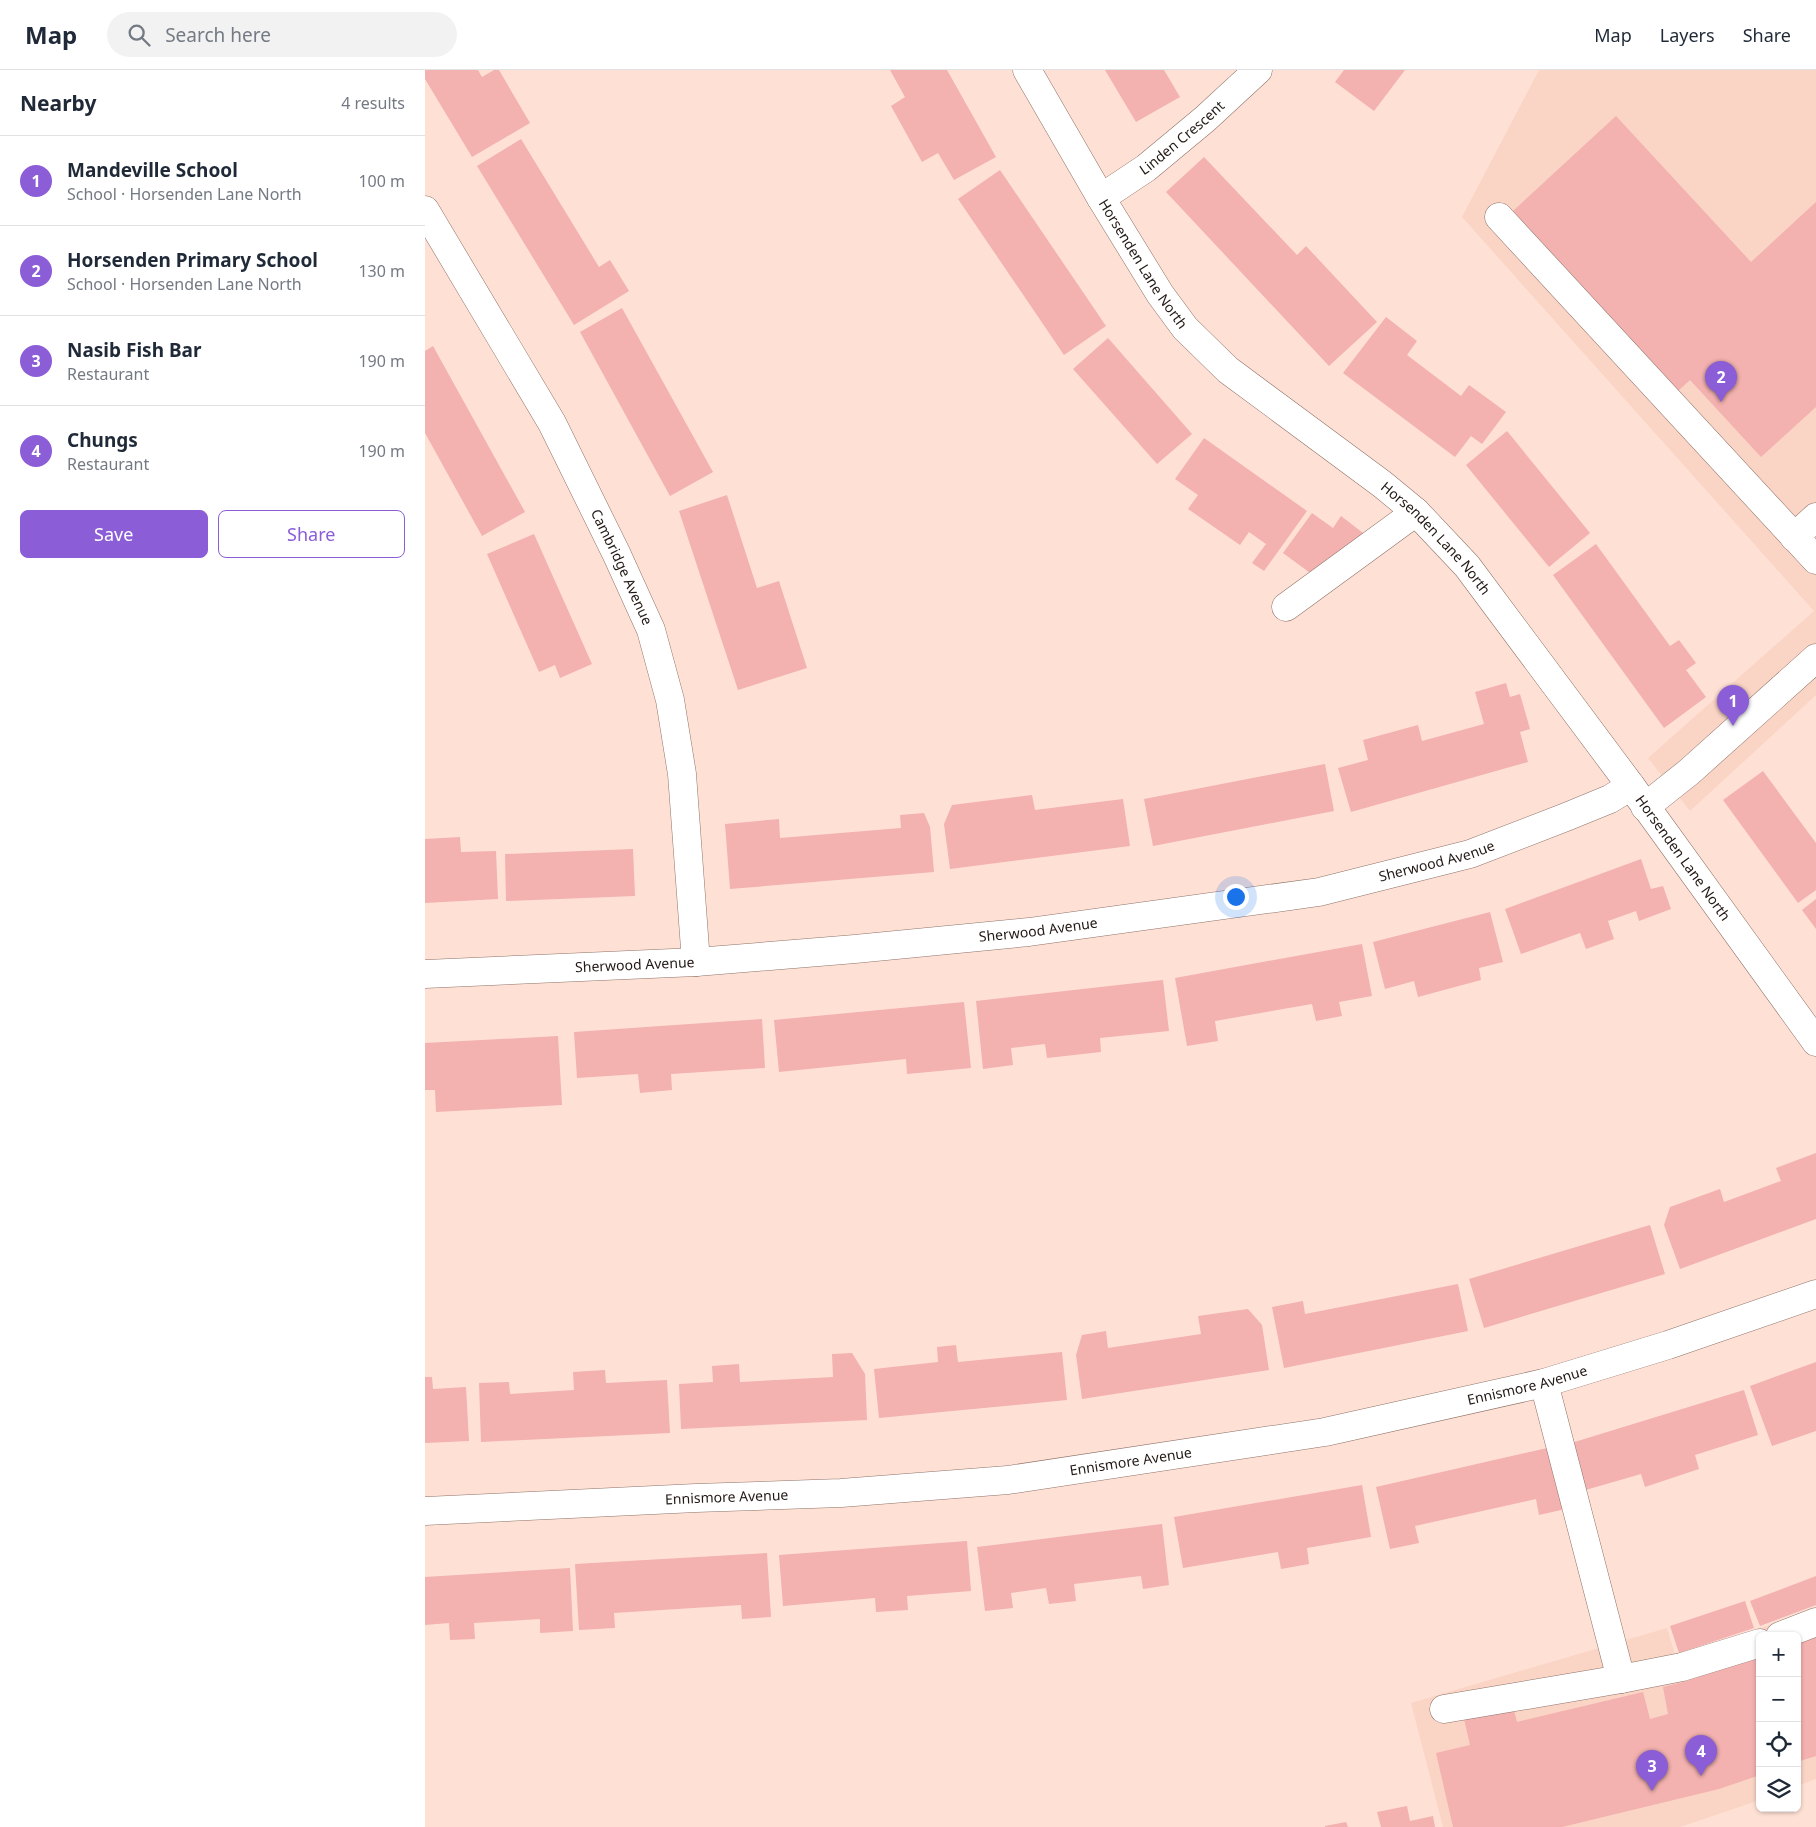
<!DOCTYPE html>
<meta charset="utf-8">
<style>
body{margin:0;font-family:"Noto Sans",sans-serif;background:#f2f2f3;color:#1f2937}
.controls{position:absolute;right:15px;bottom:15px;display:grid;overflow:hidden;border-radius:8px;box-shadow:0 1px 4px #0004}
.controls button{width:45px;height:45px;display:grid;place-items:center;padding:0;border:0;border-bottom:1px solid #e0e1e3;background:#fff;color:#1f2937;font:25px sans-serif}
.you{position:absolute;left:810px;top:826px;width:18px;height:18px;margin:-12px;border:4px solid #fff;border-radius:50%;background:#1a73e8;box-shadow:0 0 0 8px #1a73e833}
.badge{display:grid;place-items:center;width:32px;height:32px;border-radius:50%;background:#8b5dd7;color:#fff;font-size:16px;font-weight:700}
.pin{position:absolute;translate:-50% -41px;filter:drop-shadow(0 1px 2px #0008)}
.pin::after{content:'';position:absolute;top:26px;width:18px;height:15px;background:inherit;clip-path:polygon(0 0,100% 0,50% 100%)}
.list{margin:0;padding:0;list-style:none}
h2{display:flex;justify-content:space-between;align-items:center;height:65px;margin:0;padding:0 20px;font-size:21px}
h2 small{font-size:16px;font-weight:400;color:#747a83}
.list li{display:grid;grid-template-columns:32px 1fr auto;gap:15px;align-items:center;box-sizing:border-box;height:90px;padding:0 20px;border-top:1px solid #e0e1e3}
.list b{display:block;font-size:19px;white-space:nowrap}
.list p{margin:0;font-size:16px;white-space:nowrap;color:#747a83}
.list em{font-size:16px;font-style:normal;color:#747a83}
.actions{display:flex;gap:10px;padding:15px 20px}
.actions a{flex:1;padding:11px 0;border:1px solid #8b5dd7;border-radius:8px;text-align:center;font-size:18px;color:#8b5dd7}
.actions .main{background:#8b5dd7;color:#fff}
.icon{flex:none;width:28px;height:28px;fill:none;stroke:currentColor;stroke-width:2;stroke-linecap:round;stroke-linejoin:round}
.map{position:relative;flex:none;width:1391px;height:1757px;overflow:hidden}
header{display:flex;align-items:center;gap:30px;box-sizing:border-box;height:70px;padding:0 25px;background:#fff;border-bottom:1px solid #e0e1e3}
header strong{font-size:24px}
nav{display:flex;gap:28px;margin-inline-start:auto;font-size:18px}
.search{width:350px;height:45px;background:#f2f2f3;display:flex;align-items:center;gap:12px;box-sizing:border-box;padding:0 18px;border-radius:28px;color:#747a83;font-size:19px}
main{display:flex}
aside{flex:1;background:#fff}
.map>svg:first-child{display:block}
</style>
<header>
<strong>Map</strong>
<div class="search"><svg class="icon" aria-label="search" viewBox="0 0 24 24"><circle cx="10" cy="10" r="6"/><path d="M15 15l6 6"/></svg>Search here</div>
<nav><a>Map</a><a>Layers</a><a>Share</a></nav>
</header>
<main>
<aside>
<h2>Nearby<small>4 results</small></h2>
<ul class="list">
<li><span class="badge">1</span><div><b>Mandeville School</b><p>School · Horsenden Lane North</p></div><em>100 m</em></li>
<li><span class="badge">2</span><div><b>Horsenden Primary School</b><p>School · Horsenden Lane North</p></div><em>130 m</em></li>
<li><span class="badge">3</span><div><b>Nasib Fish Bar</b><p>Restaurant</p></div><em>190 m</em></li>
<li><span class="badge">4</span><div><b>Chungs</b><p>Restaurant</p></div><em>190 m</em></li>
</ul>
<div class="actions"><a class="main">Save</a><a>Share</a></div>
</aside>
<div class="map">
<svg width="1391" height="1757" viewBox="0 0 1391 1757">
<rect width="100%" height="100%" fill="#ffe0d5"/>
<g fill="#fad4c5">
<path d="M1114,0h277v625l-126,116 -42,-53 166,-147 -352,-394z"/>
<path d="M1391,1539v170l-19,7v-150h-37v164l-80,27h-237l-32,-124 256,-75 9,30z"/>
</g>
<g fill="#f3b1af">
<path d="M0,0h53l4,7 12,-7h5l31,53 -58,34 -47,-78z"/>
<path d="M465,0h57l49,87 -42,23 -16,-27 -16,9 -31,-56 14,-9z"/>
<path d="M680,0h59l16,27 -44,25z"/>
<path d="M919,0h61l-31,41 -39,-29z"/>
<path d="M1191,46l135,146 65,-60v205l-55,50 -71,-77 -12,11 -165,-180z"/>
<path d="M96,69l78,128 11,-7 19,31 -55,34 -97,-159z"/>
<path d="M779,87l93,98 9,-9 71,76 -48,44 -163,-174z"/>
<path d="M575,100l106,156 -42,29 -106,-156z"/>
<path d="M197,238l91,164 -43,24 -90,-164z"/>
<path d="M961,247l31,24 -10,14 54,41 8,-11 37,27 -24,32 -11,-8 -16,21 -112,-84z"/>
<path d="M683,268l84,96 -35,30 -84,-95z"/>
<path d="M8,276l92,166 -43,24 -57,-103v-82z"/>
<path d="M1082,361l83,102 -41,34 -83,-102z"/>
<path d="M779,368l103,73 -43,60 -12,-8 14,-19 -17,-12 -9,13 -52,-36 10,-14 -23,-16z"/>
<path d="M302,425l30,93 22,-7 28,87 -69,22 -59,-179z"/>
<path d="M887,443l21,15 8,-12 26,20 -54,39 -30,-22z"/>
<path d="M109,464l58,130 -32,14 -5,-13 -16,7 -52,-118z"/>
<path d="M1171,474l74,102 9,-6 17,23 -10,7 20,27 -42,31 -111,-153z"/>
<path d="M1081,613l4,14 10,-3 10,35 -10,3 8,30 -177,50 -13,-44 30,-8 -5,-20 55,-15 4,16 62,-17 -9,-32z"/>
<path d="M900,694l9,47 -181,35 -9,-47z"/>
<path d="M1338,701l53,72v47l-18,13 -75,-103z"/>
<path d="M607,725l3,15 88,-11 7,47 -180,23 -6,-45 8,-19z"/>
<path d="M499,743l6,14 4,45 -204,17 -5,-65 54,-5 1,19 121,-10 -1,-13z"/>
<path d="M35,767l1,15 35,-1 2,48 -73,4v-64z"/>
<path d="M208,779l2,47 -129,5 -1,-47z"/>
<path d="M1216,789l10,30 12,-3 8,23 -32,12 -3,-10 -28,10 6,18 -28,10 -6,-16 -59,21 -16,-45z"/>
<path d="M1391,829v30l-14,-19z"/>
<path d="M1065,842l13,50 -24,6 2,12 -63,17 -4,-16 -29,8 -12,-47z"/>
<path d="M937,874l10,52 -33,6 3,14 -26,5 -4,-17 -97,17 3,20 -31,5 -12,-68z"/>
<path d="M738,910l6,51 -69,7 1,14 -54,6 -2,-14 -34,4 2,17 -30,4 -7,-68z"/>
<path d="M539,932l7,66 -64,6 -1,-15 -127,13 -5,-52z"/>
<path d="M337,949l3,49 -94,6 1,16 -32,3 -2,-19 -61,4 -3,-46z"/>
<path d="M133,966l4,69 -126,7 -1,-22h-10v-47z"/>
<path d="M1391,1083v66l-136,50 -16,-44 6,-18 50,-18 4,13 57,-21 -5,-13z"/>
<path d="M1225,1155l15,49 -181,54 -15,-49z"/>
<path d="M1033,1214l10,47 -184,37 -12,-61 31,-6 2,13z"/>
<path d="M823,1239l14,16 7,45 -187,29 -6,-44 6,-20 24,-4 2,17 93,-14 -3,-18z"/>
<path d="M531,1275l2,17 104,-10 5,48 -188,18 -5,-49 64,-7 -1,-15z"/>
<path d="M427,1283l13,21 2,46 -186,9 -2,-45 34,-2 -1,-16 27,-2 1,18 93,-5 -1,-23z"/>
<path d="M1391,1292v69l-44,15 -22,-60z"/>
<path d="M180,1300l1,13 61,-3 3,53 -189,9 -2,-59 30,-1 1,12 64,-4 -1,-18z"/>
<path d="M0,1307h7l1,12 33,-2 3,54 -44,2z"/>
<path d="M1319,1320l14,45 -63,20 4,14 -54,18 -4,-13 -59,17 -14,-47z"/>
<path d="M1131,1376l14,62 -31,7 -3,-16 -121,27 4,17 -29,6 -14,-62z"/>
<path d="M937,1415l9,52 -64,11 2,16 -28,5 -3,-17 -95,16 -9,-51z"/>
<path d="M737,1454l7,61 -26,4 -2,-13 -67,8 2,17 -27,3 -3,-16 -35,5 2,15 -28,3 -8,-64z"/>
<path d="M542,1471l4,50 -64,5 1,14 -32,2 -1,-14 -92,8 -4,-51z"/>
<path d="M342,1483l4,64 -29,2 -1,-14 -127,8 1,15 -36,2 -4,-66z"/>
<path d="M145,1498l3,63 -33,2v-14l-66,4 1,16 -25,1 -1,-17 -24,2v-48z"/>
<path d="M1391,1506v29l-56,21 -10,-25z"/>
<path d="M1320,1531l9,27 -75,25 -9,-27z"/>
<path d="M1391,1566v120l-19,6v-119z"/>
<path d="M1335,1586v119l-41,14 -157,38h-109l-17,-74 34,-8 -6,-26 49,-12 4,15 126,-30 7,27 18,-5 -5,-27 20,-5z"/>
<path d="M982,1736l3,15 23,-5 2,11h-54l-4,-15z"/>
<path d="M921,1752l2,5h-23v-1z"/>
</g>
<g fill="none" stroke-linecap="round" stroke-linejoin="round">
<defs>
<g id="minor">
<path id="s1" d="M602,0l74,128 59,96 25,34 43,42 154,114 34,28 51,54 164,220 185,256"/>
<path id="s2" d="M676,128l45,-30 59,-49 53,-49"/>
<path id="s3" d="M0,140l127,213 65,132 34,75 19,70 12,74 14,188"/>
<path d="M1074,147l317,343"/>
<path d="M1369,467l22,-20"/>
<path d="M861,537l130,-95"/>
<path d="M1220,737l44,-35 127,-114"/>
<path id="s4" d="M0,904l271,-12 159,-13 174,-17 290,-40 151,-38 96,-37 44,-18 21,-13"/>
<path d="M1119,1313l77,296"/>
<path id="s5" d="M0,1441l271,-13 145,-5 167,-13 317,-48 219,-49 124,-38 148,-51"/>
<path d="M1355,1566l36,-14"/>
<path d="M1019,1639l177,-30 61,-12 78,-24"/>
</g>
</defs>
<use href="#minor" stroke="#8e7369" stroke-width="29"/>
<use href="#minor" stroke="#fff" stroke-width="28"/>
</g>
<g text-anchor="middle" stroke-width="4" stroke-linejoin="round" paint-order="stroke">
<g font-size="14" fill="#221814" stroke="#fff">
<text dy="5" stroke="none"><textPath href="#s2" startOffset="101">Linden Crescent</textPath></text>
<text dy="5" stroke="none"><textPath href="#s1" startOffset="226">Horsenden Lane North</textPath></text>
<text dy="5" stroke="none"><textPath href="#s1" startOffset="631">Horsenden Lane North</textPath></text>
<text dy="5" stroke="none"><textPath href="#s3" startOffset="408">Cambridge Avenue</textPath></text>
<text dy="5" stroke="none"><textPath href="#s1" startOffset="1036">Horsenden Lane North</textPath></text>
<text dy="5" stroke="none"><textPath href="#s4" startOffset="1020">Sherwood Avenue</textPath></text>
<text dy="5" stroke="none"><textPath href="#s4" startOffset="615">Sherwood Avenue</textPath></text>
<text dy="5" stroke="none"><textPath href="#s4" startOffset="210">Sherwood Avenue</textPath></text>
<text dy="5" stroke="none"><textPath href="#s5" startOffset="1112">Ennismore Avenue</textPath></text>
<text dy="5" stroke="none"><textPath href="#s5" startOffset="708">Ennismore Avenue</textPath></text>
<text dy="5" stroke="none"><textPath href="#s5" startOffset="302">Ennismore Avenue</textPath></text>
</g>
</g>
</svg>
<div class="controls">
<button>+</button>
<button>−</button>
<button><svg class="icon" aria-label="locate" viewBox="0 0 24 24"><circle cx="12" cy="12" r="6"/><path d="M12 2v4M12 18v4M2 12h4M18 12h4"/></svg></button>
<button><svg class="icon" aria-label="layers" viewBox="0 0 24 24"><path d="M12 4l9 5-9 5-9-5zM3 14l9 5 9-5"/></svg></button>
</div>
<div class="you"></div>
<div class="pin badge" style="left:1308px;top:656px">1</div>
<div class="pin badge" style="left:1296px;top:332px">2</div>
<div class="pin badge" style="left:1227px;top:1721px">3</div>
<div class="pin badge" style="left:1276px;top:1706px">4</div>
</div>
</main>
